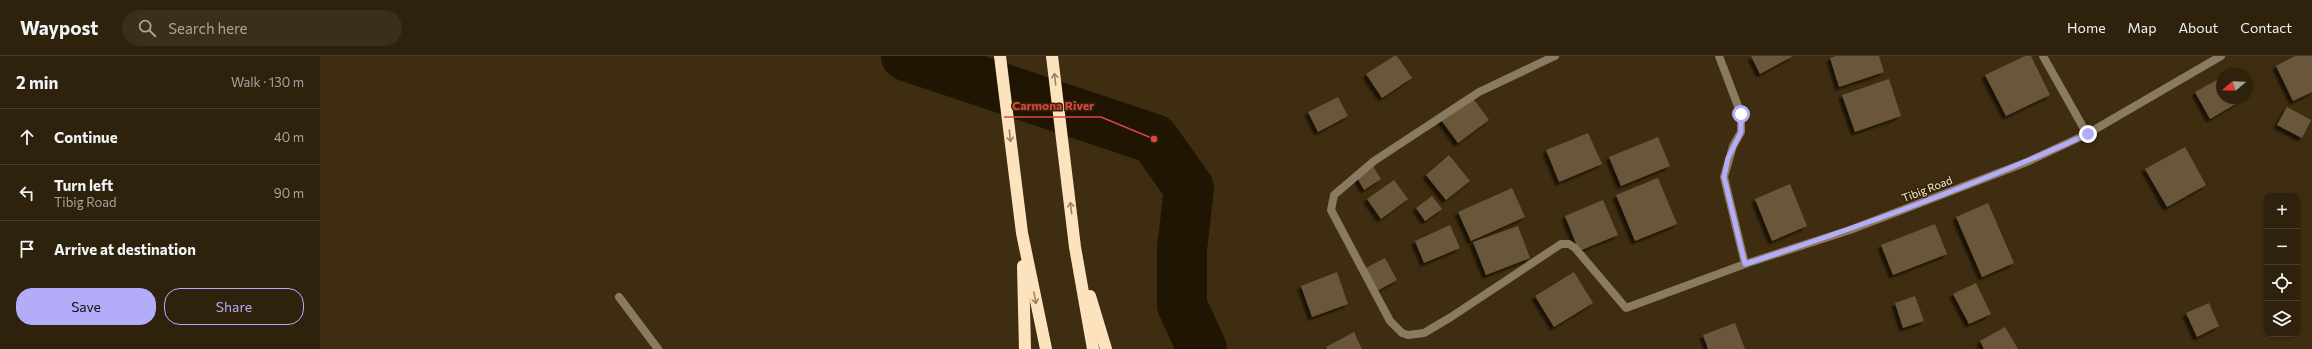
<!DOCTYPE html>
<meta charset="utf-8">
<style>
body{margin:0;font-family:Commissioner,sans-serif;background:#3a2f1a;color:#f1f3f6}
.controls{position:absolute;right:12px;bottom:12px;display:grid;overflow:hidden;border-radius:8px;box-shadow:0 1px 3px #0004}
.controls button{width:36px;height:36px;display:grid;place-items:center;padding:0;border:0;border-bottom:1px solid #493f2d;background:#2e220c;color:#f1f3f6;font:20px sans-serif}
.compass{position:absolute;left:1896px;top:12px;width:36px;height:36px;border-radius:50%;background:#2e220c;box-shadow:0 1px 3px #0004;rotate:251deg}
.stop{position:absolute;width:12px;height:12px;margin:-9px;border:3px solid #b3adf9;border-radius:50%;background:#fff}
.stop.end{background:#b3adf9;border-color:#fff;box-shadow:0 1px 4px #0008}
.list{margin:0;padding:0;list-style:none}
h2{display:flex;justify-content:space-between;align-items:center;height:52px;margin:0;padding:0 16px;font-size:17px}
h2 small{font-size:13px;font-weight:400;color:#a7a49d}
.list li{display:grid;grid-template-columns:26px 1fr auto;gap:12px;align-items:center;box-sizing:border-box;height:56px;padding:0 16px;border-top:1px solid #493f2d}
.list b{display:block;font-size:15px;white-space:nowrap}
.list p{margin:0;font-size:13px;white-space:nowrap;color:#a7a49d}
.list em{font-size:13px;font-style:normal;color:#a7a49d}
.actions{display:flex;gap:8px;padding:12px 16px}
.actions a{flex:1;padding:9px 0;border:1px solid #b3adf9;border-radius:16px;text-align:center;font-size:14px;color:#b3adf9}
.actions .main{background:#b3adf9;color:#111}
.icon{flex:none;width:22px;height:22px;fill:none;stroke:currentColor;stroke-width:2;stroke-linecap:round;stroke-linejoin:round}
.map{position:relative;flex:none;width:1992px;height:293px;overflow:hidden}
header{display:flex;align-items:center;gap:24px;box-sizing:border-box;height:56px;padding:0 20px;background:#2e220c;border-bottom:1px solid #493f2d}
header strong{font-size:19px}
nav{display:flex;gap:22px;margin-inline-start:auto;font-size:14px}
.search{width:280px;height:36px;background:#3a2f1a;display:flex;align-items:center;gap:10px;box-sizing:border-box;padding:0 14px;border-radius:22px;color:#a7a49d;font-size:15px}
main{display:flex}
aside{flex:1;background:#2e220c}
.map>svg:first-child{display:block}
</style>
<header>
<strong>Waypost</strong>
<div class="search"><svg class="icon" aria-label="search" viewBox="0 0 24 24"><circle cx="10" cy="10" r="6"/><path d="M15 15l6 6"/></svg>Search here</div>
<nav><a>Home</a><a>Map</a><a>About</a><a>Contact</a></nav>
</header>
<main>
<aside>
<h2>2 min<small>Walk · 130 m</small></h2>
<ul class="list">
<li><svg class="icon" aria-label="ahead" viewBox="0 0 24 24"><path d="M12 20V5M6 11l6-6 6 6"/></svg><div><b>Continue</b></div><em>40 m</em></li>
<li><svg class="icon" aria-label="left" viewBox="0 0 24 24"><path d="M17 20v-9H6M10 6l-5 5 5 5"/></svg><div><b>Turn left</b><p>Tibig Road</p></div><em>90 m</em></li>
<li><svg class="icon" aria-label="arrive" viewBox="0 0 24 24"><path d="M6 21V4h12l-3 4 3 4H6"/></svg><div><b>Arrive at destination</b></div></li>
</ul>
<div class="actions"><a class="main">Save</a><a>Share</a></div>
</aside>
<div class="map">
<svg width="1992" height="293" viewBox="0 0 1992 293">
<defs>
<filter id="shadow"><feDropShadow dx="-3.5" dy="3.5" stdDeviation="1" flood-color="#0009"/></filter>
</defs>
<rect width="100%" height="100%" fill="#3e2d10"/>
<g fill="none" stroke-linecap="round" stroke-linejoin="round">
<path stroke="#201503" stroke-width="50" d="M586,0l248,83 35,49 -7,61v56l20,44"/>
</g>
<g fill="#6a573a" filter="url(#shadow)">
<path d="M1074,0h3l15,22 -30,20 -16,-24z"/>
<path d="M1431,0h42l-33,18z"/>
<path d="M1516,0h43l5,16 -45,15 -9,-29z"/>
<path d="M1705,0h6l19,39 -44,21 -21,-41z"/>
<path d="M1975,0h17v36l-19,9 -17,-35z"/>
<path d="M1902,21v21h15l2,4 -29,17 -15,-27z"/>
<path d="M1569,23l12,37 -46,16 -13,-37z"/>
<path d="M1018,41l10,19 -30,16 -10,-20z"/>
<path d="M1152,41l17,23 -31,23 -17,-23z"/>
<path d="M1967,51l24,13 -9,18 -25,-13z"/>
<path d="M1268,77l14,31 -43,18 -13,-32z"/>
<path d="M1338,81l12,29 -49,20 -12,-29z"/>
<path d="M1865,91l21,38 -39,22 -22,-38z"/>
<path d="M1129,99l21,26 -24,19 -20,-25z"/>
<path d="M1053,110l8,13 -17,11 -8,-14z"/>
<path d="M1338,122l19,46 -42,17 -19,-46z"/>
<path d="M1074,124l14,19 -27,20 -14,-20z"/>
<path d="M1470,128l17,42 -35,15 -17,-42z"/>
<path d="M1192,132l13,29 -54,24 -13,-29z"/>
<path d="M1112,140l10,13 -17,12 -9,-13z"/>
<path d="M1283,144l15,35 -39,16 -14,-35z"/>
<path d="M1668,147l26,60 -32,14 -26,-60z"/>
<path d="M1615,168l12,30 -54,21 -12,-30z"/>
<path d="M1130,169l10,23 -36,15 -9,-22z"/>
<path d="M1198,170l12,32 -44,17 -13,-33z"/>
<path d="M1065,202l12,22 -20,11 -13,-22z"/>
<path d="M1017,216l11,32 -36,13 -11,-31z"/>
<path d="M1254,216l19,31 -39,24 -19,-31z"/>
<path d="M1656,227l15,31 -22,10 -16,-30z"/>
<path d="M1595,240l9,25 -21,7 -8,-25z"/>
<path d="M1889,247l10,23 -22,11 -11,-24z"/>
<path d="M1415,267l10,26h-37l-5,-14z"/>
<path d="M1685,271l13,22h-34l-4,-8z"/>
<path d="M1034,276l8,17h-35l-1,-2z"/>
</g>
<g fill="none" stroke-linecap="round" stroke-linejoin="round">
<g stroke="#8a7a61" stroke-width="8">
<path d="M1235,0l-76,36 -105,69 -40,34 -3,15 59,111 12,12 6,2 16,-2 27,-16 110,-73h8l6,4 51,60 119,-44 105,-34 177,-68 60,-28 134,-78"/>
<path d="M1399,0l22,58v18l-8,14 -9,31 21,87"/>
<path d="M1723,0l44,78"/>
<path d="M299,241l39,52"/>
</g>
<g stroke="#fce3be" stroke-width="12">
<path d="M680,0l22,177 24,116"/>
<path d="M732,0l23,191 18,102"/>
<path d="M703,210l2,83"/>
<path d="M770,240l16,53"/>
</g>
</g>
<defs><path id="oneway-shaft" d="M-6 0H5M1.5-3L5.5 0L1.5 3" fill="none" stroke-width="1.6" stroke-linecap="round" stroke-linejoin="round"/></defs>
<g stroke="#988362">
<use href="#oneway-shaft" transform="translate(735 23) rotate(-97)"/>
<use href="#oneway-shaft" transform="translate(690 80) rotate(83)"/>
<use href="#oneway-shaft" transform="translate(751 152) rotate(-97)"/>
<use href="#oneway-shaft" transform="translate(715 242) rotate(79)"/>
</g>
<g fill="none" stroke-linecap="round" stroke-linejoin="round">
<path stroke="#b3adf9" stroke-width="5" d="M1421,58v18l-13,26 -4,19 21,87c117,-38 232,-79 343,-130"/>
</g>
<g text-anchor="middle" stroke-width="3" stroke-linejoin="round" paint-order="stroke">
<g font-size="11" fill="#f6eada" stroke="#342306">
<text transform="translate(1607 133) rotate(-21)" y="4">Tibig Road</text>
</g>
</g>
<path fill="none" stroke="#db4543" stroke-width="1.5" d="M834 83L781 61H684"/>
<circle fill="#db4543" stroke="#342306" stroke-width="1.5" cx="834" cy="83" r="4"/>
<g font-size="12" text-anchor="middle" font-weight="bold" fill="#db4543" stroke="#342306" stroke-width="3" stroke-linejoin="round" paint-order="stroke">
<text x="733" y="54">Carmona River</text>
</g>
</svg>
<div class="controls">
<button>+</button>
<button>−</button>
<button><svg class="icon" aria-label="locate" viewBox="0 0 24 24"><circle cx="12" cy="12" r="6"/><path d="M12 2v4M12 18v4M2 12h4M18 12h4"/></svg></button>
<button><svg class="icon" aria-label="layers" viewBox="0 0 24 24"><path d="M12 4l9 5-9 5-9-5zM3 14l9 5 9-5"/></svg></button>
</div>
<svg class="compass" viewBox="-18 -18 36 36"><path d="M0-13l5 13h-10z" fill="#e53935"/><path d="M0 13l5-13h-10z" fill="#a7a49d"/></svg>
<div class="stop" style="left:1421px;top:58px"></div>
<div class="stop end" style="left:1768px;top:78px"></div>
</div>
</main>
